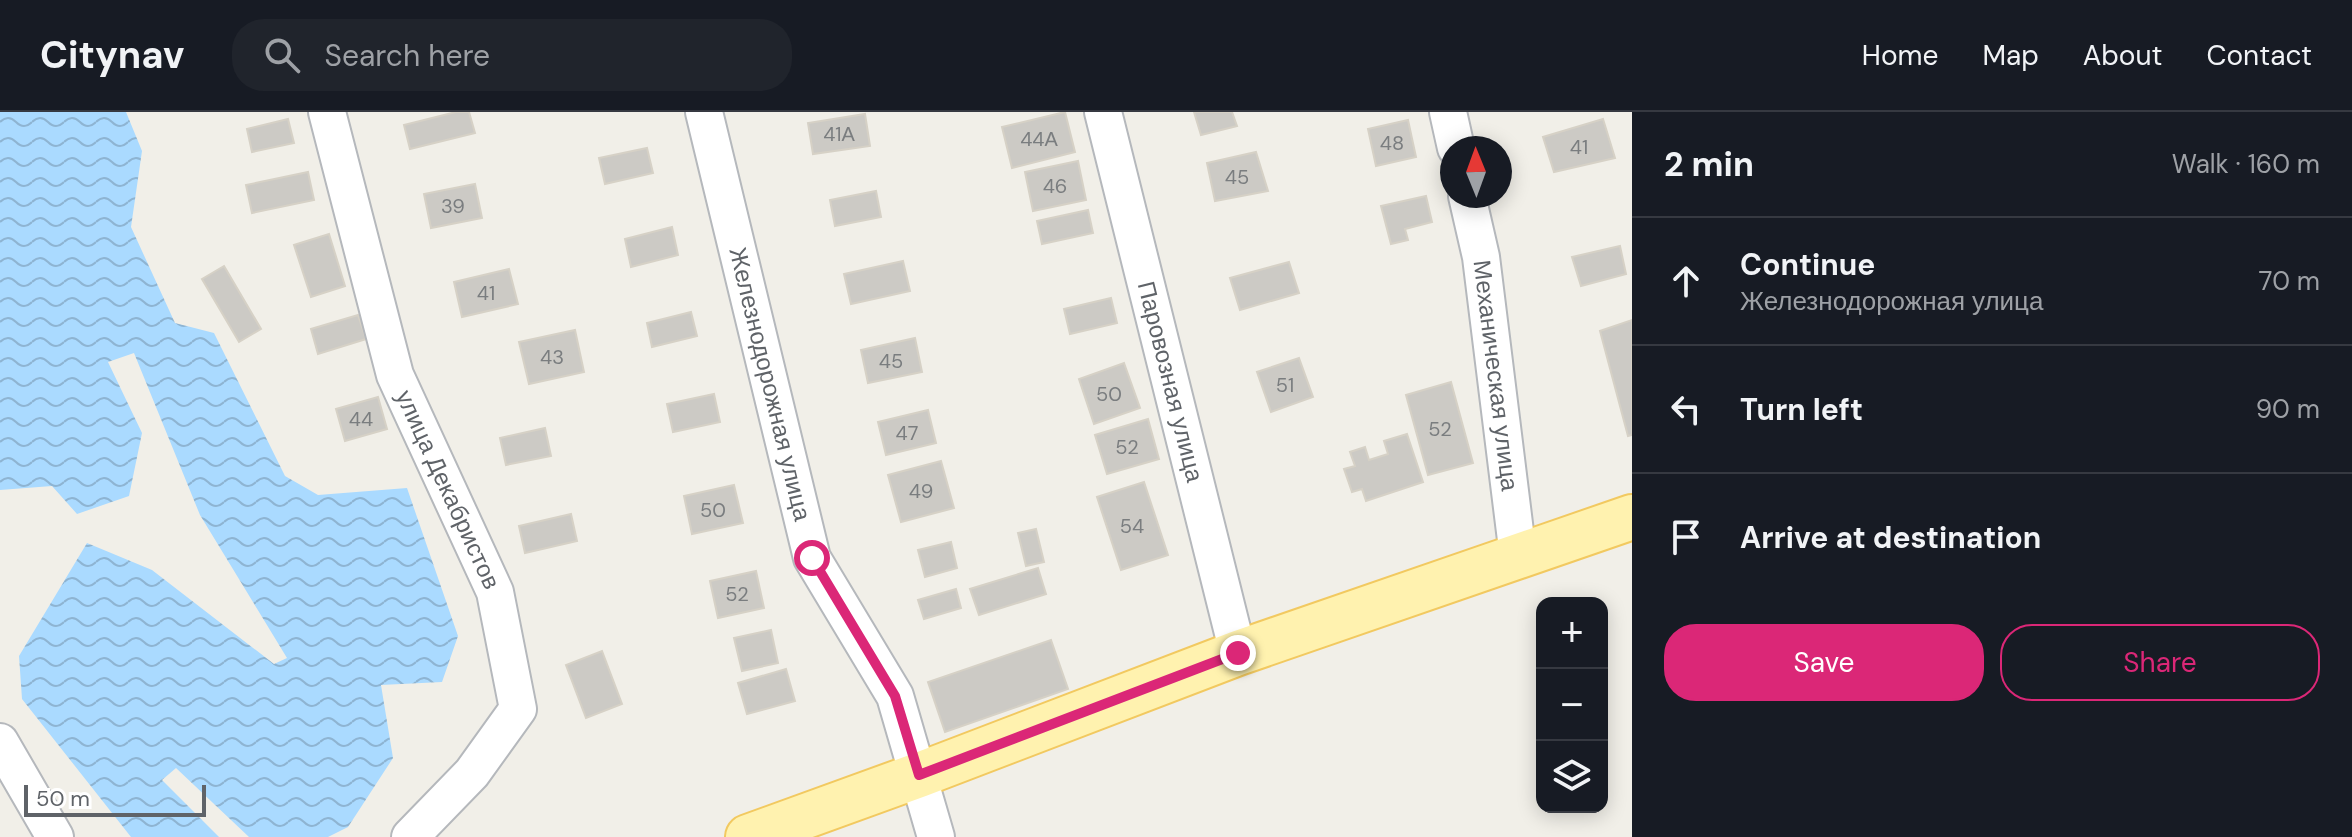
<!DOCTYPE html>
<meta charset="utf-8">
<style>
body{margin:0;font-family:"DM Sans",sans-serif;background:#20242c;color:#f1f3f6}
.controls{position:absolute;right:24px;bottom:24px;display:grid;overflow:hidden;border-radius:16px;box-shadow:0 4px 20px #0003}
.controls button{width:72px;height:72px;display:grid;place-items:center;padding:0;border:0;border-bottom:2px solid #363941;background:#171b24;color:#f1f3f6;font:40px sans-serif}
.compass{position:absolute;left:1440px;top:24px;width:72px;height:72px;border-radius:50%;background:#171b24;box-shadow:0 4px 20px #0003;rotate:359deg}
.scale{position:absolute;left:24px;bottom:20px;width:182px;box-sizing:border-box;padding-left:8px;border:4px solid #5f6368;border-top:0;font-size:22px;line-height:28px;white-space:nowrap;color:#5f6368;-webkit-text-stroke:6px #fff;paint-order:stroke}
.stop{position:absolute;width:24px;height:24px;margin:-18px;border:6px solid #db2777;border-radius:50%;background:#fff}
.stop.end{background:#db2777;border-color:#fff;box-shadow:0 2px 8px #0008}
.list{margin:0;padding:0;list-style:none}
h2{display:flex;justify-content:space-between;align-items:center;height:104px;margin:0;padding:0 32px;font-size:34px}
h2 small{font-size:26px;font-weight:400;color:#9ea1a6}
.list li{display:grid;grid-template-columns:52px 1fr auto;gap:24px;align-items:center;box-sizing:border-box;height:128px;padding:0 32px;border-top:2px solid #363941}
.list b{display:block;font-size:30px;white-space:nowrap}
.list p{margin:0;font-size:26px;white-space:nowrap;color:#9ea1a6}
.list em{font-size:26px;font-style:normal;color:#9ea1a6}
.actions{display:flex;gap:16px;padding:24px 32px}
.actions a{flex:1;padding:18px 0;border:2px solid #db2777;border-radius:32px;text-align:center;font-size:28px;color:#db2777}
.actions .main{background:#db2777;color:#fff}
.icon{flex:none;width:44px;height:44px;fill:none;stroke:currentColor;stroke-width:2;stroke-linecap:round;stroke-linejoin:round}
.map{position:relative;flex:none;width:1632px;height:725px;overflow:hidden}
header{display:flex;align-items:center;gap:48px;box-sizing:border-box;height:112px;padding:0 40px;background:#171b24;border-bottom:2px solid #363941}
header strong{font-size:38px}
nav{display:flex;gap:44px;margin-inline-start:auto;font-size:28px}
.search{width:560px;height:72px;background:#20242c;display:flex;align-items:center;gap:20px;box-sizing:border-box;padding:0 28px;border-radius:32px;color:#9ea1a6;font-size:30px}
main{display:flex}
aside{flex:1;background:#171b24}
.map>svg:first-child{display:block}
</style>
<header>
<strong>Citynav</strong>
<div class="search"><svg class="icon" aria-label="search" viewBox="0 0 24 24"><circle cx="10" cy="10" r="6"/><path d="M15 15l6 6"/></svg>Search here</div>
<nav><a>Home</a><a>Map</a><a>About</a><a>Contact</a></nav>
</header>
<main>
<div class="map">
<svg width="1632" height="725" viewBox="0 0 1632 725">
<defs>
<pattern id="water-waves" width="16" height="10" patternUnits="userSpaceOnUse" patternTransform="scale(2)"><rect width="16" height="10" fill="#aadaff"/><path d="M0 5q4-4 8 0t8 0" fill="none" stroke="#8eb4d2"/></pattern>
</defs>
<rect width="100%" height="100%" fill="#f1efe8"/>
<path fill="url(#water-waves)" d="M0,0h126l16,39 -11,76 44,96 39,10 71,143 33,19 89,-7 51,148 -16,46 -61,3 12,73 -45,69 -20,10h-79l-73,-69 -14,12 57,57h-88l-109,-138 -3,-43 68,-113 65,27 122,94 13,-6 -87,-143 -66,-162 -26,9 34,71 -13,63 -52,18 -25,-28 -52,4z"/>
<g fill="#cccac5" stroke="#d6d1c6" stroke-width="2">
<path d="M456,0h13l6,21 -65,16 -6,-24z"/>
<path d="M1065,0l10,40 -63,16 -10,-41z"/>
<path d="M1194,0h38l5,14 -36,9z"/>
<path d="M865,2l5,32 -57,8 -5,-31z"/>
<path d="M288,7l6,24 -42,9 -5,-23z"/>
<path d="M1603,7l12,39 -61,14 -11,-35z"/>
<path d="M1408,8l8,37 -40,9 -8,-37z"/>
<path d="M647,36l6,25 -48,11 -6,-26z"/>
<path d="M1256,40l12,39 -53,10 -8,-38z"/>
<path d="M1078,49l8,39 -53,11 -8,-39z"/>
<path d="M308,60l6,28 -62,13 -6,-28z"/>
<path d="M475,72l7,34 -51,10 -7,-34z"/>
<path d="M876,79l5,26 -46,9 -5,-26z"/>
<path d="M1426,84l6,26 -27,7 3,11 -17,4 -10,-38z"/>
<path d="M1088,98l5,23 -51,11 -5,-23z"/>
<path d="M672,115l6,28 -47,12 -6,-28z"/>
<path d="M329,122l16,52 -34,11 -17,-52z"/>
<path d="M1620,134l6,28 -45,12 -9,-29z"/>
<path d="M903,149l7,30 -59,13 -7,-30z"/>
<path d="M1289,150l10,31 -59,17 -10,-32z"/>
<path d="M224,154l37,63 -22,13 -37,-63z"/>
<path d="M509,157l9,35 -56,13 -8,-35z"/>
<path d="M1111,186l6,25 -47,11 -6,-25z"/>
<path d="M691,200l6,24 -45,11 -5,-24z"/>
<path d="M358,203l8,24 -48,15 -7,-25z"/>
<path d="M1632,208v115l-4,1 -28,-105z"/>
<path d="M575,218l9,42 -55,12 -10,-42z"/>
<path d="M915,226l7,34 -54,11 -7,-33z"/>
<path d="M1299,246l14,39 -42,15 -14,-40z"/>
<path d="M1124,251l16,45 -46,16 -15,-45z"/>
<path d="M1451,270l22,81 -45,12 -22,-80z"/>
<path d="M714,282l6,28 -47,10 -6,-28z"/>
<path d="M378,285l9,32 -42,12 -9,-32z"/>
<path d="M928,298l8,33 -50,12 -8,-33z"/>
<path d="M1148,307l11,40 -52,15 -12,-39z"/>
<path d="M545,316l6,28 -45,9 -6,-27z"/>
<path d="M1407,322l16,48 -57,19 -4,-12 -10,3 -8,-23 11,-3 -5,-14 15,-5 4,13 19,-6 -4,-13z"/>
<path d="M941,349l13,47 -53,14 -13,-47z"/>
<path d="M1144,370l24,73 -47,15 -24,-73z"/>
<path d="M734,373l9,38 -51,11 -8,-38z"/>
<path d="M571,402l6,27 -52,12 -6,-27z"/>
<path d="M1036,417l8,33 -18,4 -8,-33z"/>
<path d="M951,430l6,26 -32,9 -7,-27z"/>
<path d="M1038,456l8,26 -67,21 -9,-26z"/>
<path d="M756,459l8,37 -46,10 -8,-37z"/>
<path d="M956,477l5,19 -37,11 -6,-19z"/>
<path d="M771,518l7,33 -36,8 -8,-33z"/>
<path d="M1051,528l17,49 -123,43 -17,-50z"/>
<path d="M602,539l20,53 -36,14 -20,-53z"/>
<path d="M786,557l9,32 -48,13 -9,-31z"/>
</g>
<g fill="none" stroke-linecap="round" stroke-linejoin="round">
<defs>
<g id="minor">
<path id="s1" d="M327,0l68,263 100,217 23,117 -46,64 -62,64"/>
<path id="s2" d="M704,0l108,446 83,138 41,141"/>
<path id="s3" d="M1103,0l135,541"/>
<path d="M1448,0l8,36"/>
<path id="s4" d="M1467,84l14,61 37,299"/>
<path d="M0,630l55,95"/>
</g>
<path id="major" d="M748,725l171,-62 319,-122 394,-136"/>
</defs>
<use href="#minor" stroke="#b5b8bc" stroke-width="40"/>
<use href="#major" stroke="#f2c960" stroke-width="48"/>
<use href="#minor" stroke="#fff" stroke-width="36"/>
<use href="#major" stroke="#fff2af" stroke-width="44"/>
</g>
<g fill="none" stroke-linecap="round" stroke-linejoin="round">
<path stroke="#db2777" stroke-width="10" d="M812,446l83,138 24,79 319,-122"/>
</g>
<g text-anchor="middle" stroke-width="6" stroke-linejoin="round" paint-order="stroke">
<g font-size="20" fill="#7a7d7f">
<text x="839" y="29">41А</text>
<text x="1039" y="34">44А</text>
<text x="1392" y="38">48</text>
<text x="1579" y="42">41</text>
<text x="1237" y="72">45</text>
<text x="1055" y="81">46</text>
<text x="453" y="101">39</text>
<text x="486" y="188">41</text>
<text x="552" y="252">43</text>
<text x="891" y="256">45</text>
<text x="1285" y="280">51</text>
<text x="1109" y="289">50</text>
<text x="361" y="314">44</text>
<text x="1440" y="324">52</text>
<text x="907" y="328">47</text>
<text x="1127" y="342">52</text>
<text x="921" y="386">49</text>
<text x="713" y="405">50</text>
<text x="1132" y="421">54</text>
<text x="737" y="489">52</text>
</g>
<g font-size="24" fill="#5f6368" stroke="#fff">
<text dy="8" stroke="none"><textPath href="#s4" startOffset="182">Механическая улица</textPath></text>
<text dy="8" stroke="none"><textPath href="#s3" startOffset="278">Паровозная улица</textPath></text>
<text dy="8" stroke="none"><textPath href="#s2" startOffset="280">Железнодорожная улица</textPath></text>
<text dy="8" stroke="none"><textPath href="#s1" startOffset="398">улица Декабристов</textPath></text>
</g>
</g>
</svg>
<div class="controls">
<button>+</button>
<button>−</button>
<button><svg class="icon" aria-label="layers" viewBox="0 0 24 24"><path d="M12 4l9 5-9 5-9-5zM3 14l9 5 9-5"/></svg></button>
</div>
<svg class="compass" viewBox="-18 -18 36 36"><path d="M0-13l5 13h-10z" fill="#e53935"/><path d="M0 13l5-13h-10z" fill="#9ea1a6"/></svg>
<div class="scale">50 m</div>
<div class="stop" style="left:812px;top:446px"></div>
<div class="stop end" style="left:1238px;top:541px"></div>
</div>
<aside>
<h2>2 min<small>Walk · 160 m</small></h2>
<ul class="list">
<li><svg class="icon" aria-label="ahead" viewBox="0 0 24 24"><path d="M12 20V5M6 11l6-6 6 6"/></svg><div><b>Continue</b><p>Железнодорожная улица</p></div><em>70 m</em></li>
<li><svg class="icon" aria-label="left" viewBox="0 0 24 24"><path d="M17 20v-9H6M10 6l-5 5 5 5"/></svg><div><b>Turn left</b></div><em>90 m</em></li>
<li><svg class="icon" aria-label="arrive" viewBox="0 0 24 24"><path d="M6 21V4h12l-3 4 3 4H6"/></svg><div><b>Arrive at destination</b></div></li>
</ul>
<div class="actions"><a class="main">Save</a><a>Share</a></div>
</aside>
</main>
